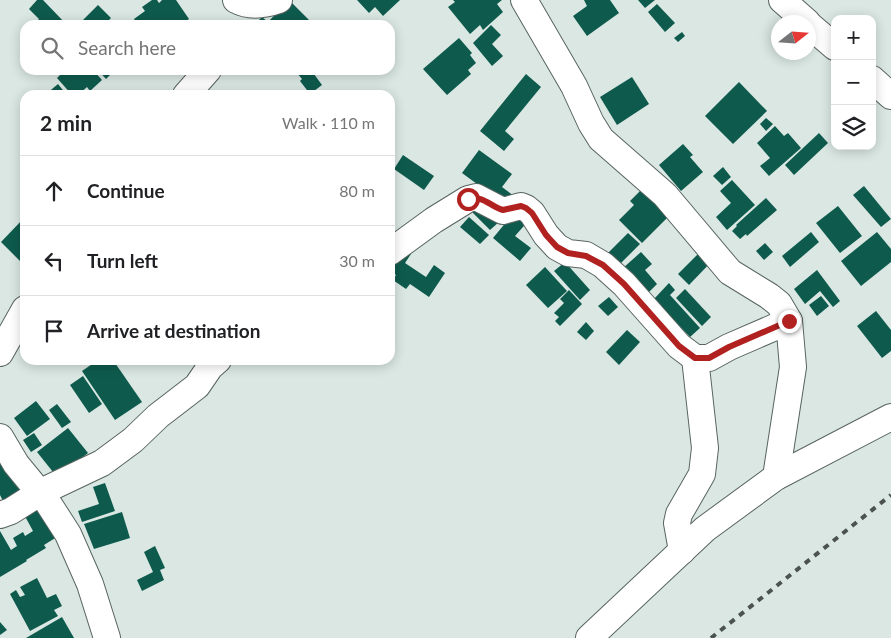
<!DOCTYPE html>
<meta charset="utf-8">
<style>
body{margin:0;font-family:Lato,sans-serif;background:#f6f6f6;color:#202124}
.controls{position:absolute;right:15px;top:15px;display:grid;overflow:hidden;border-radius:10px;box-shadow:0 2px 12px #0003}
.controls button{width:45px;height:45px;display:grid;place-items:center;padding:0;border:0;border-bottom:1px solid #e0e0e0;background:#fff;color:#202124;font:25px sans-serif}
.compass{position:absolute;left:771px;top:15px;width:45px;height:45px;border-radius:50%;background:#fff;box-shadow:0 2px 12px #0003;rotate:73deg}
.stop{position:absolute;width:15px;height:15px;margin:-11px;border:4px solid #b12120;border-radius:50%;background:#fff}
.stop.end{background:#b12120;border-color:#fff;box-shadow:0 1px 5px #0008}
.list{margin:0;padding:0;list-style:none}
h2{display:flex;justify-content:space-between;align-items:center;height:65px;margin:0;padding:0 20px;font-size:21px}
h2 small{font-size:16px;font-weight:400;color:#757577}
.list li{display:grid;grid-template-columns:32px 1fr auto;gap:15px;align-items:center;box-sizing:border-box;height:70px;padding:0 20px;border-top:1px solid #e0e0e0}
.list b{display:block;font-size:19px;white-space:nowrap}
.list em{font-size:16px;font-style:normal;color:#757577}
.icon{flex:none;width:28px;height:28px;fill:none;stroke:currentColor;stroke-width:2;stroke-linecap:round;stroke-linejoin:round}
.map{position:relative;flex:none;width:891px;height:638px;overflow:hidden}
.search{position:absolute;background:#fff;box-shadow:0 2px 12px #0003;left:20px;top:20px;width:375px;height:55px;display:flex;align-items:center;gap:12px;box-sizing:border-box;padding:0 18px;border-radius:15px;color:#757577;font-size:19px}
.panel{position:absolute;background:#fff;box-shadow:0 2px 12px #0003;left:20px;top:90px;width:375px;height:275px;border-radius:15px}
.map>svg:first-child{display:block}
</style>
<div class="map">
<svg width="891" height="638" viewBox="0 0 891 638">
<rect width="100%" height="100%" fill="#dae7e3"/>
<g fill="#0e5b4d">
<path d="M37,0h6l24,25h-33l5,-6 -10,-10z"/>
<path d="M152,0h5l2,3 3,-3h14l13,19 -8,6h-43l-4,-6 11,-8 -3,-4z"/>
<path d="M289,0l23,23 -2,2h-56l8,-8 6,5z"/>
<path d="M357,0h43l-17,16 -8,-9 -6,6z"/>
<path d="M453,0h49l-5,4 6,8 -20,18 -3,-5 -10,9 -22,-27 7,-5z"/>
<path d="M584,0h26l9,13 -32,23 -14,-20 14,-10z"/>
<path d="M638,0h17l-10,8z"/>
<path d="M657,4l18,19 -10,9 -17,-20z"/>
<path d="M98,5l13,13 -7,7h-26z"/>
<path d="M491,25l10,10 -9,9 11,12 -11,10 -19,-23z"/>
<path d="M682,32l3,4 -7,6 -4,-4z"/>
<path d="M459,38l13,15 -2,2 6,8 -8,7 3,4 -24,21 -24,-26z"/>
<path d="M65,70h28l9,10 -12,11 -3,-4 -9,8h-6l-15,-17z"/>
<path d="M98,70h17l-9,9z"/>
<path d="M299,70h12l11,15 -12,9 -10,-13 2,-2 -6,-7z"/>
<path d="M526,74l15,13 -36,44 9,8 -10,12 -24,-20z"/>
<path d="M632,77l17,27 -32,21 -17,-28z"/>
<path d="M739,82l28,29 -34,33 -28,-28z"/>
<path d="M58,84l9,11h-22z"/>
<path d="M766,118l7,6 -7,7 -6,-7z"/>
<path d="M775,126l9,10 4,-3 13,15 -32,28 -9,-10 10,-8 -13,-15z"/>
<path d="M819,133l9,10 -34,32 -9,-10z"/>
<path d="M683,144l10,11 -3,2 13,15 -22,19 -22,-26z"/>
<path d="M479,150l33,24 -10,13 12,9 -7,10 -45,-33z"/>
<path d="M403,155l31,21 -10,14 -30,-21z"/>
<path d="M723,167l8,10 -9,8 -9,-9z"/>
<path d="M732,180l23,25 -28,25 -11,-13 15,-14 -11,-12z"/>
<path d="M864,186l27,33 -10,8 -28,-32z"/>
<path d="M643,188l27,27 -28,28 -23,-23 15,-15 -4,-4z"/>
<path d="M766,198l11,12 -30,26 -1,-2 -6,5 -8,-8 5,-5 -1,-1z"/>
<path d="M480,203l19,19 -9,8 -18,-18z"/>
<path d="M838,206l24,30 -22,17 -24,-30z"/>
<path d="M518,208l12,11 -15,17 16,12 -11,13 -27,-23z"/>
<path d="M25,217v49l-24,-24z"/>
<path d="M469,217l20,18 -9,9 -20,-17z"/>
<path d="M811,232l8,10 -29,25 -8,-11z"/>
<path d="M877,232l14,17v13l-30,24 -20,-25z"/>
<path d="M628,233l12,11 -22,22 -11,-12z"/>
<path d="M765,243l8,9 -9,8 -8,-9z"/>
<path d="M399,246l12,8 -6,9 21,14 8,-12 11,8 -16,24 -19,-13 -4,5 -13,-9 3,-5 -6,-4v-11z"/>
<path d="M705,247l10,11 -26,27 -11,-11z"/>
<path d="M641,252l11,12 -7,6 12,14 -10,10 -24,-26z"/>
<path d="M565,262l25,28 -10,10 -26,-29z"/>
<path d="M545,267l22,24 -19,17 -22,-23z"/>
<path d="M817,270l23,31 -7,6 -13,-16 -15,13 -11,-15z"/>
<path d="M669,283l6,7 -5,5 30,33 -10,9 -36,-38z"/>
<path d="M685,289l26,28 -9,9 -26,-28z"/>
<path d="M569,290l13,14 -22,22 -5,-5 4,-4 -5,-4 10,-10 -4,-4z"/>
<path d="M821,296l8,10 -12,10 -8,-11z"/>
<path d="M609,297l9,10 -10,9 -10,-10z"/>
<path d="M876,311l15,19v21l-9,7 -25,-32z"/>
<path d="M586,322l8,9 -8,9 -9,-8z"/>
<path d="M627,330l13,12 -21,23 -13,-13z"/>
<path d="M98,360h15l29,42 -27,18 -33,-49z"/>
<path d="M83,376l19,28 -13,9 -19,-28z"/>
<path d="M36,401l14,18 -23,17 -13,-18z"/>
<path d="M57,404l14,18 -9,6 -13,-18z"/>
<path d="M68,428l20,25 -31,24 -20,-25z"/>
<path d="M34,433l8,12 -11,7 -8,-12z"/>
<path d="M0,445l29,49 -23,13 -6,-12z"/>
<path d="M105,483l10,28 -33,11 -4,-11 21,-7 -6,-17z"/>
<path d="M39,499l21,36 -16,10 2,3 -20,12 1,1 -27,16v-46l11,19 6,-4 -4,-8 10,-6 2,4 8,-5 -12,-22z"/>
<path d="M122,512l8,26 -36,11 -10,-25z"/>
<path d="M155,546l10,22 -5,2 4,10 -22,11 -5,-11 16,-8 -9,-20z"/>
<path d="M37,578l10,20 9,-4 6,12 -8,4 4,6 -28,15 -20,-37 6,-4 4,7 5,-2 -5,-8z"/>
<path d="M62,617l12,21h-48z"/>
<path d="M0,622l7,8 -7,5z"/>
</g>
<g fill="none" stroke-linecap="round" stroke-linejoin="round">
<defs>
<g id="minor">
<path d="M236,0c13,7 29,5 43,0"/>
<path d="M524,0l50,86 17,37 10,16 64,56 65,77 39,24 10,8 10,17 4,46 -17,110"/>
<path d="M782,0l25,22"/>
<path d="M808,24l27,23"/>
<path d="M872,79l19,17"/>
<path d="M186,95l22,-25"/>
<path d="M390,252l44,-32 34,-21 8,-2 27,14 18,-5 5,2 6,5 14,22 11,12 11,6 18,2 17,10 21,19 55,62 16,12h14l20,-11 60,-26"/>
<path d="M0,353l25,-44"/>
<path d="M0,437l16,27 23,28h2l27,42 22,50 17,54"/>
<path d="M0,515l11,-4 30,-19 61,-29 31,-23 25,-24 39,-30 13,-19 8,-7"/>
<path d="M682,551l-5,-28 2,-9 23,-40 3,-26 -10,-90"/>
<path d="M589,638l116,-109 71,-52 115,-60"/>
</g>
</defs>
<use href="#minor" stroke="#586460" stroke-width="28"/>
<use href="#minor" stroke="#fff" stroke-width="26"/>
<path stroke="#4b5250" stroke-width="4" stroke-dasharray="6 6" stroke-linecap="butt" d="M711,638l180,-143"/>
</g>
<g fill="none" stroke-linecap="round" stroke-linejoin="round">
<path stroke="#b12120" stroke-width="6" d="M468,199c16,-4 21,7 35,11l18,-4 5,2 6,5 14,22 11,12 11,6 18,3 17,9 21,19 55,62 16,12h14l20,-11 60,-26"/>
</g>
</svg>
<div class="controls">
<button>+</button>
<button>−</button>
<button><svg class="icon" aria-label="layers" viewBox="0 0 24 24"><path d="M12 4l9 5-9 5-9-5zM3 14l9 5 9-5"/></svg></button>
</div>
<svg class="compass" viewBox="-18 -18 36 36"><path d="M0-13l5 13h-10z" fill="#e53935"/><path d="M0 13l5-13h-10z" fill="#757577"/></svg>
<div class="stop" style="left:468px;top:199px"></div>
<div class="stop end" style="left:789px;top:321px"></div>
<div class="search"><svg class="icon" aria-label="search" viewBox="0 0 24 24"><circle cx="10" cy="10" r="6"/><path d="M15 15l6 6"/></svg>Search here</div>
<section class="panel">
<h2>2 min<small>Walk · 110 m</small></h2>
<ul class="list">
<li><svg class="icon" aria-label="ahead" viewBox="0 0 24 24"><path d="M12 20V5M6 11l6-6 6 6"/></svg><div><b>Continue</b></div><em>80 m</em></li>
<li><svg class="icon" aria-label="left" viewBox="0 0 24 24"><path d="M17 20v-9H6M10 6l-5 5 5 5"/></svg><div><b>Turn left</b></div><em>30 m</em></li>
<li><svg class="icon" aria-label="arrive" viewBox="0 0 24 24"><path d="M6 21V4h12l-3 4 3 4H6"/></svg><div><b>Arrive at destination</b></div></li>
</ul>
</section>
</div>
